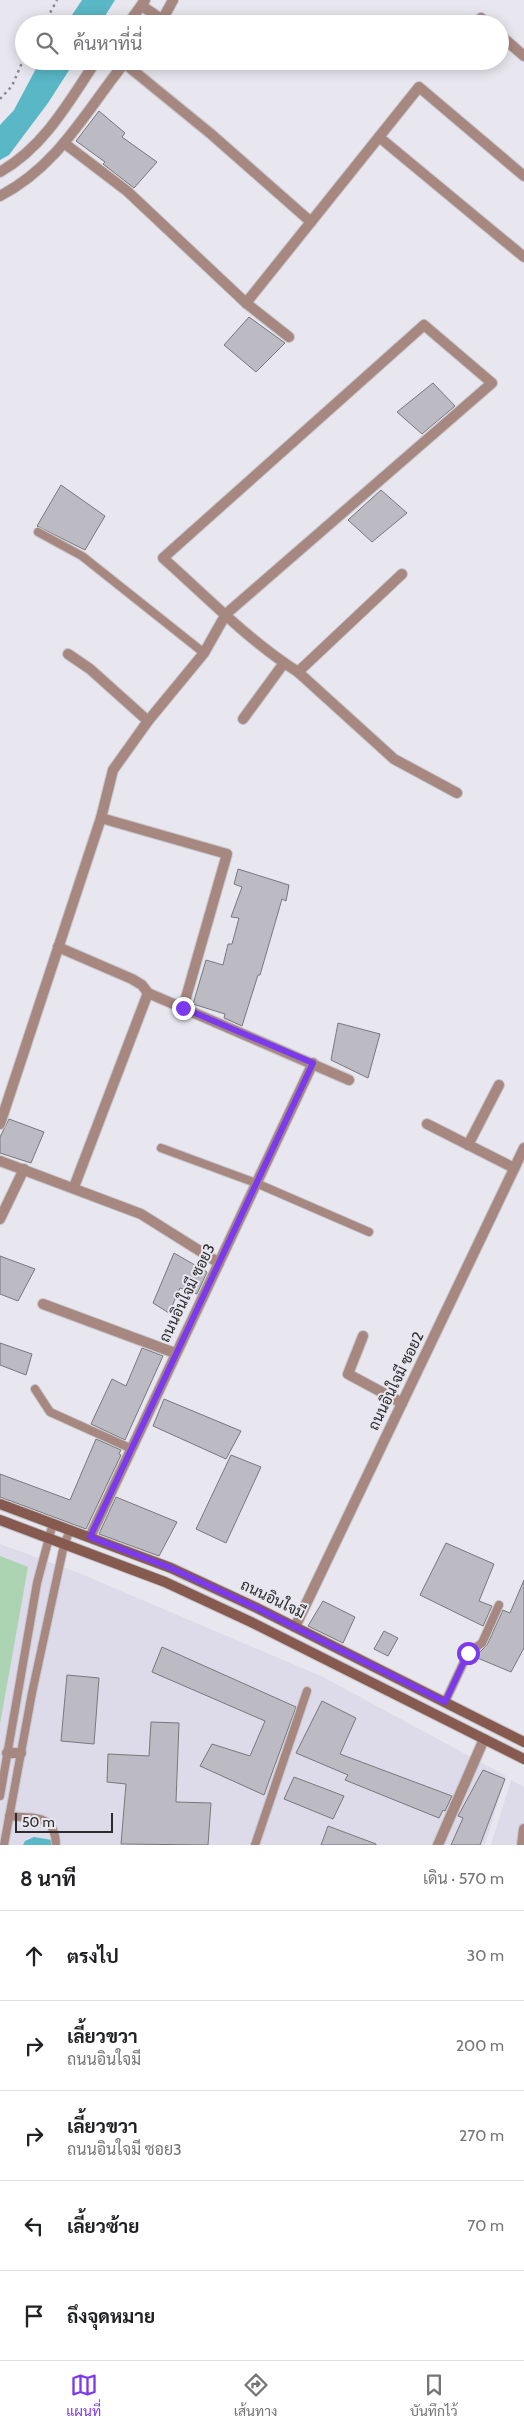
<!DOCTYPE html>
<html lang="th">
<meta charset="utf-8">
<style>
body{margin:0;font-family:Cabin,Sarabun,sans-serif;background:#f2f2f2;color:#202124}
.scale{position:absolute;left:15px;bottom:12px;width:98px;box-sizing:border-box;padding-left:5px;border:2px solid #2b2a2d;border-top:0;font-size:14px;line-height:18px;white-space:nowrap;color:#2b2a2d;-webkit-text-stroke:4px #e8e7ef;paint-order:stroke}
.stop{position:absolute;width:15px;height:15px;margin:-11px;border:4px solid #7c3aed;border-radius:50%;background:#fff}
.stop.end{background:#7c3aed;border-color:#fff;box-shadow:0 1px 5px #0008}
.list{margin:0;padding:0;list-style:none}
h2{display:flex;justify-content:space-between;align-items:center;height:65px;margin:0;padding:0 20px;font-size:21px}
h2 small{font-size:16px;font-weight:400;color:#757577}
.list li{display:grid;grid-template-columns:32px 1fr auto;gap:15px;align-items:center;box-sizing:border-box;height:90px;padding:0 20px;border-top:1px solid #e0e0e0}
.list b{display:block;font-size:19px;white-space:nowrap}
.list p{margin:0;font-size:16px;white-space:nowrap;color:#757577}
.list em{font-size:16px;font-style:normal;color:#757577}
.icon{flex:none;width:28px;height:28px;fill:none;stroke:currentColor;stroke-width:2;stroke-linecap:round;stroke-linejoin:round}
.map{position:relative;flex:none;width:524px;height:1845px;overflow:hidden}
.search{position:absolute;background:#fff;box-shadow:0 2px 12px #0003;left:15px;right:15px;top:15px;height:55px;display:flex;align-items:center;gap:12px;box-sizing:border-box;padding:0 18px;border-radius:28px;color:#757577;font-size:19px}
.sheet{height:515px;background:#fff}
nav{display:flex;justify-content:space-around;align-items:center;box-sizing:border-box;height:70px;border-top:1px solid #e0e0e0;background:#fff;font-size:14px;color:#757577}
nav a{display:grid;justify-items:center;gap:2px}
nav .on{color:#7c3aed}
.map>svg:first-child{display:block}
</style>
<div class="map">
<svg width="524" height="1845" viewBox="0 0 524 1845">
<rect width="100%" height="100%" fill="#e8e7ef"/>
<g fill="#dddae9">
<path d="M0,1544l79,29 244,104 183,99 -21,69h-485z"/>
<path d="M511,1780l13,7v58h-33z"/>
</g>
<path fill="#acd3b2" d="M0,1556l28,11 -28,157z"/>
<g fill="#5ab7c6">
<path d="M82,0h33l-15,24h-34z"/>
<path d="M40,61h35l-27,42 -39,52 -9,5v-35l14,-15z"/>
<path d="M34,1837l18,3v5h-29l2,-4z"/>
</g>
<g fill="#bcbbc3" stroke="#79777e">
<path d="M99,111l26,22 -3,4 35,25 -23,26 -31,-24 2,-2 -29,-21z"/>
<path d="M249,317l36,26 -29,29 -32,-27z"/>
<path d="M433,383l22,23 -33,28 -25,-22z"/>
<path d="M61,485l44,31 -20,34 -48,-24z"/>
<path d="M381,490l26,23 -35,29 -24,-22z"/>
<path d="M238,869l51,16 -3,16 -4,-2 -22,76h-2l-16,51 -18,-8 1,-4 -32,-10 13,-44 17,5 5,-21h4l7,-26 -8,-1 11,-30 -8,-3z"/>
<path d="M338,1023l42,11 -12,44 -37,-18z"/>
<path d="M9,1119l35,13 -13,31 -31,-10v-16z"/>
<path d="M174,1253l33,19 -10,22 -17,-6 -11,25 -16,-10z"/>
<path d="M0,1256l35,13 -17,32 -18,-7z"/>
<path d="M0,1343l32,11 -6,21 -26,-10z"/>
<path d="M142,1348l21,8 -38,84 -34,-16 21,-45 14,7z"/>
<path d="M164,1399l77,32 -15,28 -73,-33z"/>
<path d="M96,1439l25,11 -2,4 2,1 -35,74 -86,-32v-23l70,26z"/>
<path d="M231,1455l30,12 -35,76 -30,-14z"/>
<path d="M116,1497l61,25 -18,34 -60,-22z"/>
<path d="M446,1543l48,21 -15,37 13,5 -9,20 -63,-31z"/>
<path d="M524,1580v68l-13,24 -36,-15 12,-12 16,-35 7,3z"/>
<path d="M323,1601l32,16 -12,26 -35,-17z"/>
<path d="M384,1631l14,7 -10,18 -14,-7z"/>
<path d="M162,1647l134,60 -32,88 -64,-29 12,-22 38,12 15,-35 -113,-49z"/>
<path d="M67,1675l32,3 -5,66 -33,-3z"/>
<path d="M322,1701l34,17 -16,36 112,42 -7,15 -2,-1 -4,8 -94,-38 3,-5 -52,-22z"/>
<path d="M151,1722l28,1 -3,79 35,1 -3,42 -87,-1 5,-60 -19,-2 1,-28 41,2z"/>
<path d="M483,1770l22,9 -25,66h-29l12,-27 -5,-2z"/>
<path d="M294,1777l50,19 -11,23 -49,-20z"/>
<path d="M328,1826l48,18v1h-55z"/>
</g>
<g fill="none" stroke-linecap="round" stroke-linejoin="round">
<defs>
<g id="lane">
<path d="M38,532l44,24 122,97"/>
<path d="M161,1148l95,35 113,49"/>
<path d="M35,1389l15,23 82,37"/>
<path d="M445,1702l23,-49 14,-10 17,-38"/>
<path d="M0,1796l37,-213 16,-60"/>
<path d="M9,1816c26,3 46,-3 47,29"/>
<path d="M4,1845l28,-152 32,-148 6,-15"/>
<path d="M255,1845l52,-154"/>
</g>
<g id="street">
<path d="M142,6l22,15"/>
<path d="M481,18l6,6"/>
<path d="M128,24l17,-24"/>
<path d="M160,24l13,-24"/>
<path d="M500,35l24,21"/>
<path d="M124,63l87,71 100,88"/>
<path d="M379,137l145,120"/>
<path d="M64,143l63,48 119,112 43,34"/>
<path d="M0,172c44,-25 69,-70 96,-111"/>
<path d="M0,196c59,-31 85,-84 126,-135"/>
<path d="M246,303l173,-216 105,89"/>
<path d="M68,654l22,15 58,52"/>
<path d="M298,672l104,-98"/>
<path d="M243,719l41,-56"/>
<path d="M101,818l126,36 -44,154"/>
<path d="M58,947l74,32 10,6 6,8 201,87"/>
<path d="M0,1124l101,-306 12,-48 35,-49 56,-68 22,-39 266,-231 -68,-58 -261,233c44,39 86,83 135,114l96,87 63,34"/>
<path d="M427,1124l87,44"/>
<path d="M468,1145l31,-60"/>
<path d="M0,1161l141,53 78,49"/>
<path d="M74,1187l74,-194"/>
<path d="M0,1219l24,-50"/>
<path d="M43,1304l132,49"/>
<path d="M363,1336l-15,38 54,29"/>
<path d="M90,1537l223,-474"/>
<path d="M295,1627l229,-479"/>
<path d="M7,1753h14"/>
<path d="M438,1845l46,-106"/>
<path d="M522,1845l2,-16"/>
</g>
<g id="secondary">
<path d="M0,1504l171,64 86,40 267,134"/>
<path d="M0,1520l165,62 86,40 273,137"/>
</g>
</defs>
<use href="#lane" stroke="#c6c5cc" stroke-width="10"/>
<use href="#street" stroke="#c6c5cc" stroke-width="12"/>
<use href="#secondary" stroke="#c6c5cc" stroke-width="12"/>
<g stroke="#89888d" stroke-width="2.5" stroke-dasharray="2.5 4" stroke-linecap="butt">
<path d="M44,24l13,-24"/>
<path d="M0,99l12,-13 12,-28"/>
</g>
<use href="#lane" stroke="#a78880" stroke-width="8"/>
<use href="#street" stroke="#a78880" stroke-width="10"/>
<use href="#secondary" stroke="#865a4e" stroke-width="10"/>
</g>
<g fill="none" stroke-linecap="round" stroke-linejoin="round">
<path stroke="#7c3aed" stroke-width="6" d="M183,1008l130,55 -223,474 81,31 86,40 188,94 23,-49"/>
</g>
<g text-anchor="middle" stroke-width="4" stroke-linejoin="round" paint-order="stroke">
<g font-size="15" fill="#2b2a2d" stroke="#e8e7ef">
<text transform="translate(187 1293) rotate(-64)" y="5">ถนนอินใจมี ซอย3</text>
<text transform="translate(396 1381) rotate(-64)" y="5">ถนนอินใจมี ซอย2</text>
<text transform="translate(273 1599) rotate(26)" y="5">ถนนอินใจมี</text>
</g>
</g>
</svg>
<div class="scale">50 m</div>
<div class="stop" style="left:468px;top:1653px"></div>
<div class="stop end" style="left:183px;top:1008px"></div>
<div class="search"><svg class="icon" aria-label="search" viewBox="0 0 24 24"><circle cx="10" cy="10" r="6"/><path d="M15 15l6 6"/></svg>ค้นหาที่นี่</div>
</div>
<section class="sheet">
<h2>8 นาที<small>เดิน · 570 m</small></h2>
<ul class="list">
<li><svg class="icon" aria-label="ahead" viewBox="0 0 24 24"><path d="M12 20V5M6 11l6-6 6 6"/></svg><div><b>ตรงไป</b></div><em>30 m</em></li>
<li><svg class="icon" aria-label="right" viewBox="0 0 24 24"><path d="M7 20v-9h11M14 6l5 5-5 5"/></svg><div><b>เลี้ยวขวา</b><p>ถนนอินใจมี</p></div><em>200 m</em></li>
<li><svg class="icon" aria-label="right" viewBox="0 0 24 24"><path d="M7 20v-9h11M14 6l5 5-5 5"/></svg><div><b>เลี้ยวขวา</b><p>ถนนอินใจมี ซอย3</p></div><em>270 m</em></li>
<li><svg class="icon" aria-label="left" viewBox="0 0 24 24"><path d="M17 20v-9H6M10 6l-5 5 5 5"/></svg><div><b>เลี้ยวซ้าย</b></div><em>70 m</em></li>
<li><svg class="icon" aria-label="arrive" viewBox="0 0 24 24"><path d="M6 21V4h12l-3 4 3 4H6"/></svg><div><b>ถึงจุดหมาย</b></div></li>
</ul>
</section>
<nav>
<a class="on"><svg class="icon" aria-label="map" viewBox="0 0 24 24"><path d="M3 6l6-2 6 2 6-2v14l-6 2-6-2-6 2zM9 4v14M15 6v14"/></svg>แผนที่</a>
<a><svg class="icon" aria-label="directions" viewBox="0 0 24 24"><path d="M12 3l9 9-9 9-9-9zM9 14v-3h6M13 9l2 2-2 2"/></svg>เส้นทาง</a>
<a><svg class="icon" aria-label="saved" viewBox="0 0 24 24"><path d="M7 4h10v16l-5-4-5 4z"/></svg>บันทึกไว้</a>
</nav>
